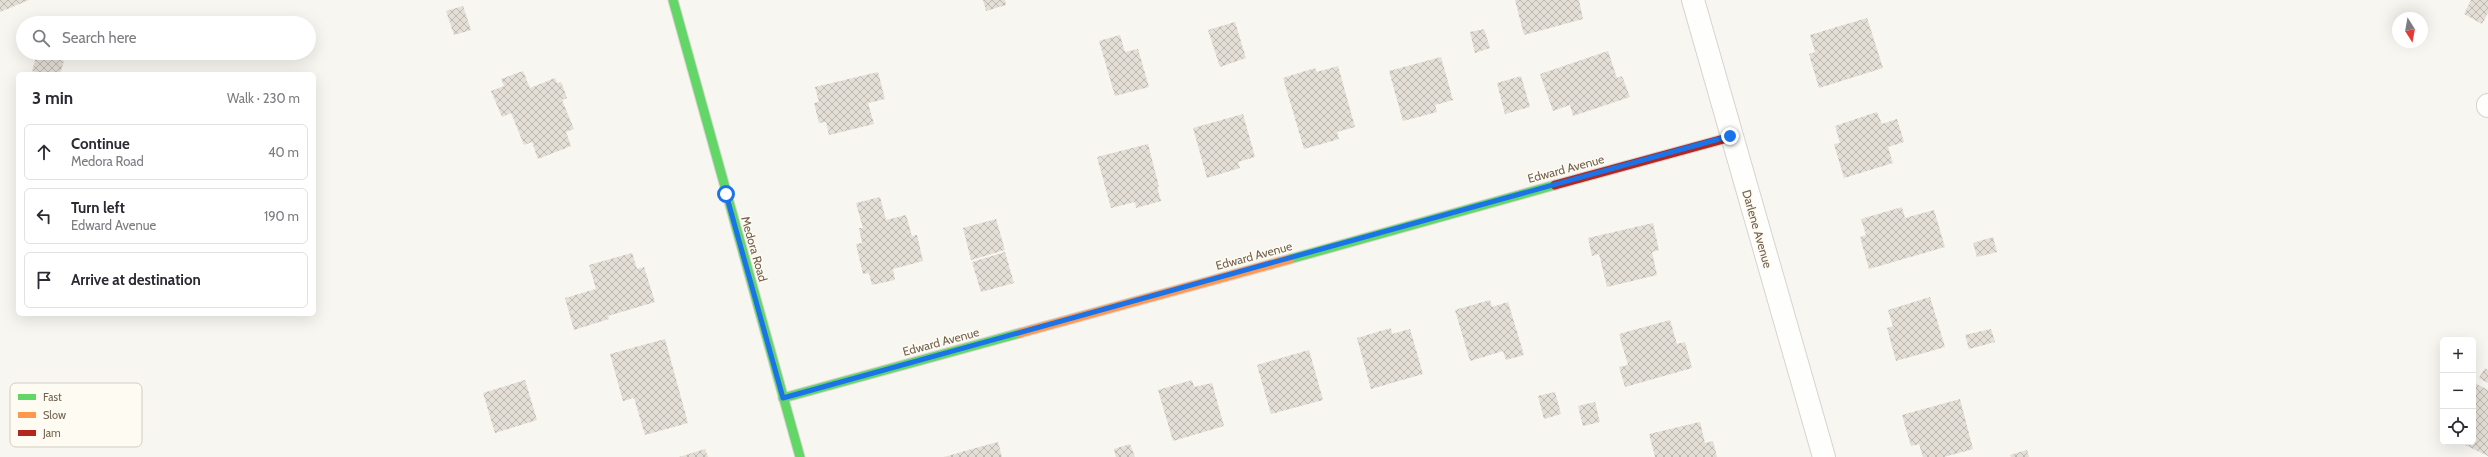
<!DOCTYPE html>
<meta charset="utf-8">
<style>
body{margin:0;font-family:Cabin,sans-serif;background:#f2f2f3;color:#2b2b33}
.controls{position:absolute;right:12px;bottom:12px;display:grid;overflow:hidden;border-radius:6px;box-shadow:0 4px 16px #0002}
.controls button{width:36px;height:36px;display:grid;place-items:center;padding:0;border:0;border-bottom:1px solid #e1e1e2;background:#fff;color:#2b2b33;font:20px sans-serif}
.compass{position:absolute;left:2392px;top:12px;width:36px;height:36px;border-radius:50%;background:#fff;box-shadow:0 4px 16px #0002;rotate:169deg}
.stop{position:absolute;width:12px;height:12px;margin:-9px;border:3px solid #1a73e8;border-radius:50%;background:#fff}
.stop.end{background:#1a73e8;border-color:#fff;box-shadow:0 1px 4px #0008}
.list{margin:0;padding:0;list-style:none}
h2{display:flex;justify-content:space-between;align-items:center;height:52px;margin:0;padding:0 16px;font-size:17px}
h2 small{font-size:13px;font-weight:400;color:#7c7c81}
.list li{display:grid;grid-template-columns:26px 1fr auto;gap:12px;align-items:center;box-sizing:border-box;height:56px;margin:0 8px 8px;padding:0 8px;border:1px solid #e1e1e2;border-radius:6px}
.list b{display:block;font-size:15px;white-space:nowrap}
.list p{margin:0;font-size:13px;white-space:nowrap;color:#7c7c81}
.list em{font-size:13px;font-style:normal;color:#7c7c81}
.icon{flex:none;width:22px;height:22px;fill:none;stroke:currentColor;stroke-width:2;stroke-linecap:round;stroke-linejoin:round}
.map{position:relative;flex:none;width:2488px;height:457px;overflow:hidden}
.search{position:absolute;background:#fff;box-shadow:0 4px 16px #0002;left:16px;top:16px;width:300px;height:44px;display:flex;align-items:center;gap:10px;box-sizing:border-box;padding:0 14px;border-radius:22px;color:#7c7c81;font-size:15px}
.panel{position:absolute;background:#fff;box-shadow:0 4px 16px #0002;left:16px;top:72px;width:300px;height:244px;border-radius:6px}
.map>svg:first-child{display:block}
</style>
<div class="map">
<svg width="2488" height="457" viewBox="0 0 2488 457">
<defs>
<pattern id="building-cross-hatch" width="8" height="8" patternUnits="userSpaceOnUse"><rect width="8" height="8" fill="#e3ded6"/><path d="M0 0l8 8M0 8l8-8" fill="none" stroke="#bdb7b0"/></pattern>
</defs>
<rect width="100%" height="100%" fill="#f8f6f0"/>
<g fill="url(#building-cross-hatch)">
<path d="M0,0h29l-29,12z"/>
<path d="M983,0h22l1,5 -20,6z"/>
<path d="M1515,0h64l4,19 -59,16z"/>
<path d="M2471,0h17v13l-6,11 -18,-10z"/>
<path d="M463,6l8,24 -17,5 -8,-24z"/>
<path d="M1867,18l16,50 -64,20 -10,-34 6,-2 -5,-17z"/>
<path d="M1235,22l11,36 -26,9 -12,-37z"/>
<path d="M1484,29l6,19 -15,5 -5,-21z"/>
<path d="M1120,35l5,17 13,-3 11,38 -34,9 -16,-55z"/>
<path d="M1608,51l9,27 5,-2 8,21 -57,19 -3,-11 -17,6 -13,-37z"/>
<path d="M37,53l27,8 -4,13h-19l-9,-3z"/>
<path d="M1441,57l12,43 -18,5 2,7 -34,9 -14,-50z"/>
<path d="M1338,66l17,61 -18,5 2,7 -35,10 -21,-71 32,-10 2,4z"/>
<path d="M523,71l7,17 25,-10 2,5 4,-1 6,16 -5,2 12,29 -8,3 5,14 -33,13 -6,-17 -8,3 -13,-32 -9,4 -11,-26 13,-5 -3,-7z"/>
<path d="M878,72l7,27 -17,4 6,21 -45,11 -3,-13 -7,1 -5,-20 5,-1 -4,-15z"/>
<path d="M1521,76l9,31 -25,7 -8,-31z"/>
<path d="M1877,112l5,12 15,-5 7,23 -16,5 5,16 -49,15 -10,-34 6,-1 -5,-17z"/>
<path d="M1243,114l12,43 -17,5 2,6 -33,10 -14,-50z"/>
<path d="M1148,144l11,43h-2l4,14 -25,7 -1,-6 -24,6 -14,-51z"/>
<path d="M880,197l6,23 20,-5 6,21 5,-1 6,26 -30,8 2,11 -23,5 -3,-12 -6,1 -7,-30 6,-1 -3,-15h4l-7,-25z"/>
<path d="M1902,207l3,11 29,-8 11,37 -76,22 -9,-32 6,-2 -5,-16z"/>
<path d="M996,219l9,31 -34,10 -8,-32z"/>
<path d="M1653,223l6,27 -7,2 5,23 -50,12 -8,-33 -7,2 -4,-18z"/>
<path d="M1993,237l4,15 -20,5 -4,-14z"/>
<path d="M1005,252l9,31 -33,9 -9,-30z"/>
<path d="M632,253l5,16 7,-2 11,35 -47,14 1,3 -35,11 -9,-32 31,-9 -7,-24z"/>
<path d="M1930,297l15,50 -49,14 -9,-33 6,-2 -5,-16z"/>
<path d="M1490,300l2,7 16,-5 16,53 -18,5 -3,-9 -33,10 -15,-51z"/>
<path d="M1670,320l7,24 8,-2 7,26 -67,19 -6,-20 9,-2 -9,-31z"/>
<path d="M1391,328l1,6 18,-5 13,45 -52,15 -14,-51z"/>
<path d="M1991,329l4,13 -26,7 -4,-14z"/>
<path d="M665,339l23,84 -43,12 -11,-37 -11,3 -13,-47z"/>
<path d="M1309,350l14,50 -52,14 -14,-49z"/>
<path d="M2485,368l3,2v13l-9,-5z"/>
<path d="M525,380l12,40 -42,13 -12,-40z"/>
<path d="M1192,380l2,7 18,-4 12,43 -51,15 -15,-51z"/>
<path d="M2473,382l15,8v66l-29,-14h14z"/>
<path d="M1555,392l6,22 -17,5 -6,-23z"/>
<path d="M1960,399l13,50 -29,8h-21l-4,-13 -8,2 -9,-31z"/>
<path d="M1595,402l5,20 -17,4 -5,-20z"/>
<path d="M1700,422l5,21 8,-2 4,16h-62l-6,-23z"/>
<path d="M998,442l4,15h-58l28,-8z"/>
<path d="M1130,444l5,13h-19l-2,-8z"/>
<path d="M705,449l3,8h-29z"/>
<path d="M2027,450l2,7h-18l-1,-2z"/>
</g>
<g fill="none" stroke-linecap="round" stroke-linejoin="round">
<defs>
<g id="street">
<path d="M1693,0l131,457"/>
<path d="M2488,106v-1"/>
</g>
<g id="fast">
<path d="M673,0l127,457"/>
<path d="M1290,259l265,-74"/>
<path d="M783,398l237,-65"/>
</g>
<path id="slow" d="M1020,333l270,-74"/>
<path id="jam" d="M1555,185l176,-48"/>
</defs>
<use href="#street" stroke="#d7d3ce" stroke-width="24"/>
<use href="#fast" stroke="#d8d3cd" stroke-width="11"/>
<use href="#slow" stroke="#d8d3cd" stroke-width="11"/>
<use href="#jam" stroke="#d8d3cd" stroke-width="11"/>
<use href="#street" stroke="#fefefd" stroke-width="22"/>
<use href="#fast" stroke="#63d668" stroke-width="9"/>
<use href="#slow" stroke="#ff974d" stroke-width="9"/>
<use href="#jam" stroke="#b3261e" stroke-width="9"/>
</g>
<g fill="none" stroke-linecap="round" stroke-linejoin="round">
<path stroke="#1a73e8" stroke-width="5" d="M726,194l57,204 947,-262"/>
</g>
<g text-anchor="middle" stroke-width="3" stroke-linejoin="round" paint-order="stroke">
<g font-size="12" fill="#746251" stroke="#fdfbf2">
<text transform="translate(1566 169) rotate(-15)" y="4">Edward Avenue</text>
<text transform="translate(1757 229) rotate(74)" y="4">Darlene Avenue</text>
<text transform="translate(754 249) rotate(74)" y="4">Medora Road</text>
<text transform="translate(1254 256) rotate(-15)" y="4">Edward Avenue</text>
<text transform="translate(941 342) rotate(-15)" y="4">Edward Avenue</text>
</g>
</g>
<rect x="10" y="383" width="132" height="64" rx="6" fill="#fdfbf2" stroke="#d4cdc2" stroke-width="1"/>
<rect x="18" y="394" width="18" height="6" fill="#63d668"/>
<rect x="18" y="412" width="18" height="6" fill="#ff974d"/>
<rect x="18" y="430" width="18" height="6" fill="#b3261e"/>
<g font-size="11" fill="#746251">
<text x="43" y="401">Fast</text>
<text x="43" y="419">Slow</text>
<text x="43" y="437">Jam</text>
</g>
</svg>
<div class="controls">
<button>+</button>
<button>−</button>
<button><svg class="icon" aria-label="locate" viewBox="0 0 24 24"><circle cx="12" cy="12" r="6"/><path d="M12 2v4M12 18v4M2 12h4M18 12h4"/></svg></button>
</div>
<svg class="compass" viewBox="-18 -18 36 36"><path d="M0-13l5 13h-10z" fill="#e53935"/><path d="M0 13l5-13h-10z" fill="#7c7c81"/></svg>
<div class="stop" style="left:726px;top:194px"></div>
<div class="stop end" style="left:1730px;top:136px"></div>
<div class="search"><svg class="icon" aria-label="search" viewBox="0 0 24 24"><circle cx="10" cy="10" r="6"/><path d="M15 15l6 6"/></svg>Search here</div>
<section class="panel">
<h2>3 min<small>Walk · 230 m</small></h2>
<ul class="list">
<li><svg class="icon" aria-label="ahead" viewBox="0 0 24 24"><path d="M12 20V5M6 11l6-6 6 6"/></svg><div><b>Continue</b><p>Medora Road</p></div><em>40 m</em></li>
<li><svg class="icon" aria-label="left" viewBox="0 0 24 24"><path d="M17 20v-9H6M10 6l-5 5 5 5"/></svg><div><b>Turn left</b><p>Edward Avenue</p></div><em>190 m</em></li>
<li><svg class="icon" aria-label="arrive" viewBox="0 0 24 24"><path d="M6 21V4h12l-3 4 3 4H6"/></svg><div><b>Arrive at destination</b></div></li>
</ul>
</section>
</div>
